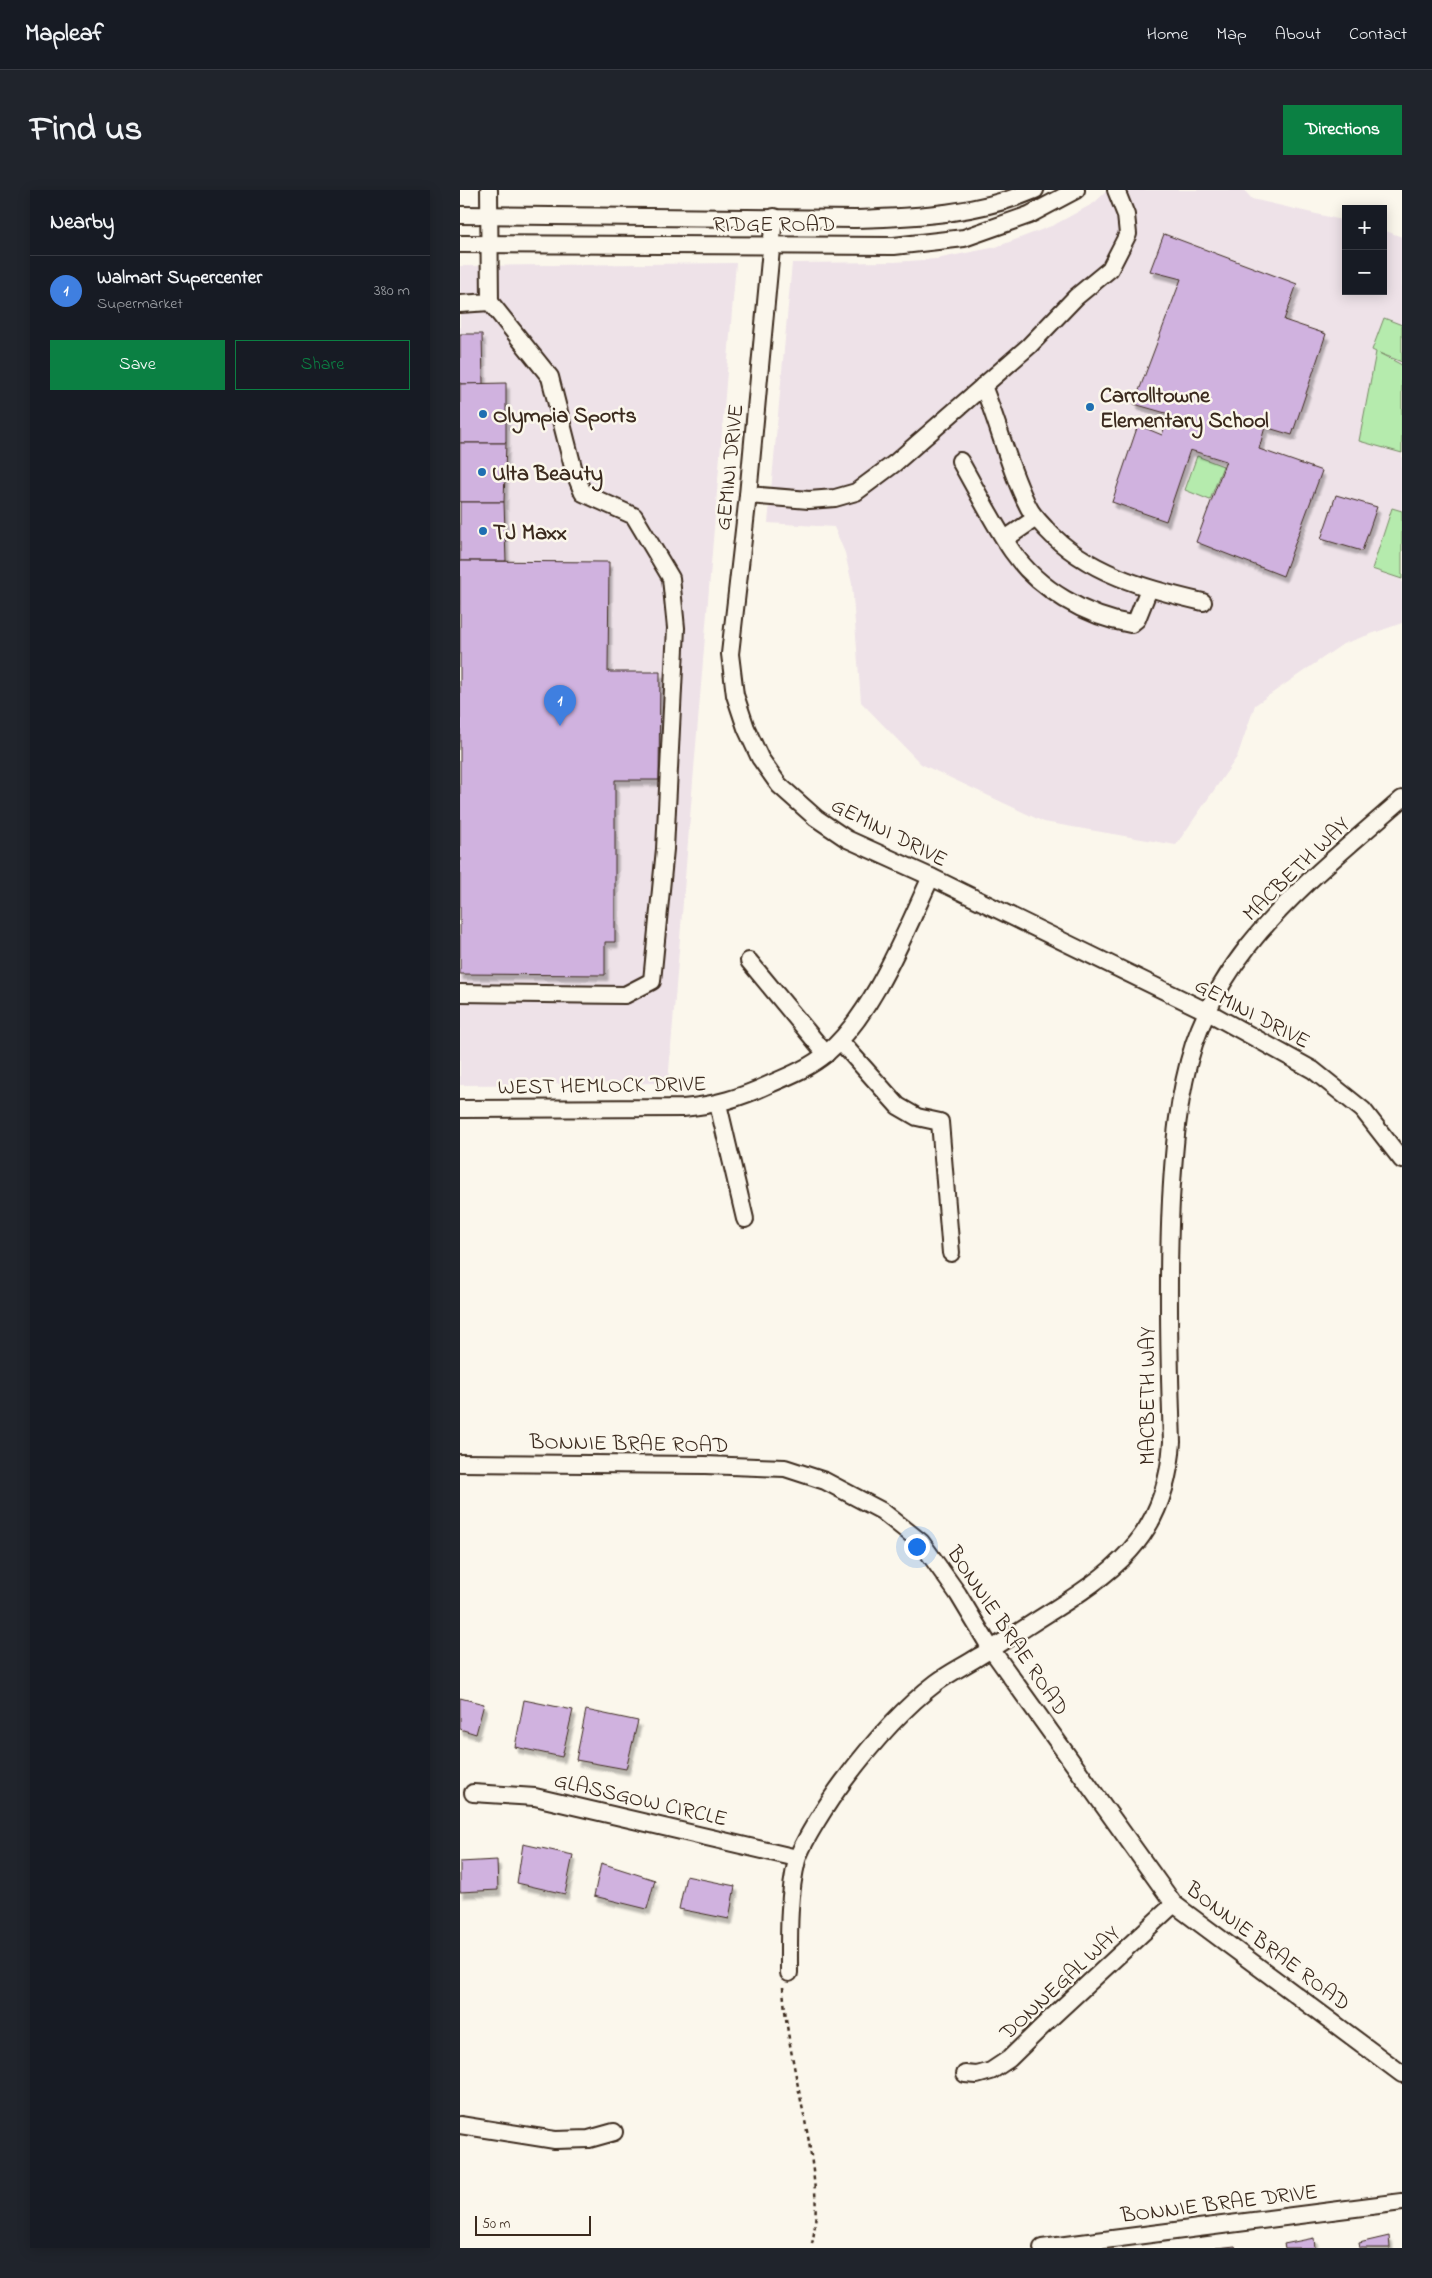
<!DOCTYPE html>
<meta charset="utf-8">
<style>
body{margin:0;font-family:"Indie Flower",sans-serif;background:#20242c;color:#f1f3f6}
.controls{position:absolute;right:15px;top:15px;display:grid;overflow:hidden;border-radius:0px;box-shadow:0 2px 12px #0003}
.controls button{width:45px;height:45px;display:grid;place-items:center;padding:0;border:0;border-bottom:1px solid #363941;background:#171b24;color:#f1f3f6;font:25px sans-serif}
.scale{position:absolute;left:15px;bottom:12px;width:116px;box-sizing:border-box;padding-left:5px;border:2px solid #3b2a1e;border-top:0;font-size:14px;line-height:18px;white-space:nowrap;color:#3b2a1e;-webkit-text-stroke:4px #fbf7ec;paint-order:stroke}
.you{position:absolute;left:456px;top:1356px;width:18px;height:18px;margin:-12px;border:4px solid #fff;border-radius:50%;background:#1a73e8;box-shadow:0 0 0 8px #1a73e833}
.badge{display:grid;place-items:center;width:32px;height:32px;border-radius:50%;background:#0b8043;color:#fff;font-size:16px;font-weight:700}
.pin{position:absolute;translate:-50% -41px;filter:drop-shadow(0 1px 2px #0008)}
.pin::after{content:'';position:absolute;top:26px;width:18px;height:15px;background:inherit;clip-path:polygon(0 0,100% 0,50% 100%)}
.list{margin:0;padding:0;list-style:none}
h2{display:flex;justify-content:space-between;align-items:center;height:65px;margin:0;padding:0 20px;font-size:21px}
h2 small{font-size:16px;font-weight:400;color:#9ea1a6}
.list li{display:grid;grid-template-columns:32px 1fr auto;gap:15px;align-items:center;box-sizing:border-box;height:70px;padding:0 20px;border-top:1px solid #363941}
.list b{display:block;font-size:19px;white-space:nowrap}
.list p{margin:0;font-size:16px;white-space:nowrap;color:#9ea1a6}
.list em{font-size:16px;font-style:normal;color:#9ea1a6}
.actions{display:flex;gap:10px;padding:15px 20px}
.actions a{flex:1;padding:11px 0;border:1px solid #0b8043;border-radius:0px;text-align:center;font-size:18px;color:#0b8043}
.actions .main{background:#0b8043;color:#fff}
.map{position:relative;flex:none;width:942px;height:2058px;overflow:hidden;border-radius:0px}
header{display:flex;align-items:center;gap:30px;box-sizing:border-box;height:70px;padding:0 25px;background:#171b24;border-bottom:1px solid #363941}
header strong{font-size:24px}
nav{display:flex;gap:28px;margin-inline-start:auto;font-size:18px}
.intro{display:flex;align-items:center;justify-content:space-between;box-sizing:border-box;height:120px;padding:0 30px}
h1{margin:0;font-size:35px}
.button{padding:12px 22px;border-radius:0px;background:#0b8043;color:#fff;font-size:18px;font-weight:700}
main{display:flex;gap:30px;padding:0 30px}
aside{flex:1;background:#171b24;border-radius:0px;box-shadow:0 2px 12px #0003}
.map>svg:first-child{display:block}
</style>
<header>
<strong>Mapleaf</strong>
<nav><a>Home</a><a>Map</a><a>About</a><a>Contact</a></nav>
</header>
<div class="intro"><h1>Find us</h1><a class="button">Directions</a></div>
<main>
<aside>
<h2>Nearby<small></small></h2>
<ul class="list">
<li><span class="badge" style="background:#3f7fe0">1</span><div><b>Walmart Supercenter</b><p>Supermarket</p></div><em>380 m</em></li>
</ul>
<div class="actions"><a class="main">Save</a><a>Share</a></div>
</aside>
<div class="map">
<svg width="942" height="2058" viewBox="0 0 942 2058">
<defs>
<filter id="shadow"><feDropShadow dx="3" dy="5.5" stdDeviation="1" flood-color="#0004"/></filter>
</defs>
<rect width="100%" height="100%" fill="#fbf7ec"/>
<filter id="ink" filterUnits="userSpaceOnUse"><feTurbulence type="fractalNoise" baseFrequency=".02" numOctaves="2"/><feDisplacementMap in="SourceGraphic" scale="10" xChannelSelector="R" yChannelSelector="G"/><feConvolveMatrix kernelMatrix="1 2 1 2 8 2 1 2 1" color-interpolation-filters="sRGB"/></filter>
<g filter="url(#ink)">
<g fill="#eee2e8">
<path d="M648,0h136l8,9 94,22v70h37v-61l19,7v386l-59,21 -88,61 -18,52 -61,88 -132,-23 -123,-58 -60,-62 -9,-118 -7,-31 -11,-26 -66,-4 24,-260 102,-1 42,-3 60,-12 58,-22 40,-22z"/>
<path d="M276,73l-68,820 -208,2v-819z"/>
</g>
<g fill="#b5ebad" stroke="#788a66">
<path d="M924,128l18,7v37l-23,-9 23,12v88l-43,-12 17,-89 -4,-2z"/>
<path d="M737,266l26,10 -13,34 -25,-10z"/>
<path d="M932,318l10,3v68l-30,-10z"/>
</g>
<g fill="#d0b2df" stroke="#3b2a1e" filter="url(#shadow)">
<path d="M704,44l133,50 -13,36 42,14 -34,101 -27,-8 -6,22 63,22 -39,105 -87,-34 30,-81 -36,-11 -24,71 -54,-19 26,-77 24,10 7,-21 -35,-10 47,-125 -31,-8z"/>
<path d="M0,144h22l1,50h-23z"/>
<path d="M46,193v60h-46v-59z"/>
<path d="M0,253h46l-2,59h-44z"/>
<path d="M876,305l41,12 -15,44 -41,-12z"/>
<path d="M0,312h44l2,59h-46z"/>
<path d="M0,371l149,1 -1,110h52l-1,108h-44v162h-10v33l-145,-1z"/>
<path d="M0,1508l24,6 -8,30 -16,-5z"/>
<path d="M64,1510l49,10 -11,47 -47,-10z"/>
<path d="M126,1520l52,11 -12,48 -50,-9z"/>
<path d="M63,1654l50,11 -8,39 -48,-11z"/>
<path d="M37,1670l1,30 -38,2v-30z"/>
<path d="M141,1673l54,17 -8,29 -53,-13z"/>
<path d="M226,1686l49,10 -6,33 -50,-10z"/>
<path d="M929,2046l1,12h-30l-1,-5z"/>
<path d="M854,2048l1,10h-30l-1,-4z"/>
<path d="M775,2056l1,2h-20z"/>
</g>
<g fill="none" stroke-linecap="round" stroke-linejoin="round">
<defs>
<g id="minor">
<path d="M0,25l396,4c62,-2 122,-5 179,-29"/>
<path d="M314,27l-26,278 -18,159 5,41 11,33 14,30 19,27 37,33 31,21 84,38 277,135 105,58 50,40 39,50"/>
<path d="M0,54l434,2 70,-8 65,-23 47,-25"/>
<path d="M0,114l30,-2 -1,-112"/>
<path d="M523,196c16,39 27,86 46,122 4,8 11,14 17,21 41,44 100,60 157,73"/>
<path d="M500,271c17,30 33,62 52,90 26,38 75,66 119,73l6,-5 12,-30"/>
<path d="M288,305l61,5 26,-2 21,-6 39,-29 134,-117 47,-49 34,-28 18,-35 -2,-19 -10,-25"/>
<path d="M545,349l31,-21"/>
<path d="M289,771l77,93"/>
<path d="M0,803l165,2 27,-14 13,-132 11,-221 -5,-50 -37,-62 -51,-23 -9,-22 -24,-94 -60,-75"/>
<path d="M380,851l58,65 19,11 23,5 11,131"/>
<path d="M258,914l27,115"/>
<path d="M0,919l223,-1c33,-3 57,-10 87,-24 19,-8 41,-17 57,-31 47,-40 78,-121 104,-176"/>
<path d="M0,1273l245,2 80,3 40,13 57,30 39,31 37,52 33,55 183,255 228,170"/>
<path d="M13,1603l62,4 262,61"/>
<path d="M329,1783c0,-38 -1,-77 8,-113 5,-18 34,-62 46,-78 27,-36 57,-72 93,-99 13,-10 28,-17 42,-26 26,-15 51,-32 77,-48 70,-44 111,-80 117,-167 -3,-81 -5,-161 -1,-242 3,-53 7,-106 23,-156 12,-35 33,-71 55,-99 44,-55 101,-100 153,-146"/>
<path d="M505,1884l12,1 14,-4 18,-12 43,-42 122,-113"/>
<path d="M0,1935l95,15 34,-1 25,-7"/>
<path d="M582,2058l360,-46"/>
</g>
</defs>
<use href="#minor" stroke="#3b2a1e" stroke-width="20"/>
<path stroke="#3b2a1e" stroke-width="2.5" stroke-dasharray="4 4" stroke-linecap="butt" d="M323,1797c3,52 17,104 26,155 5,35 11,71 2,106"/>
<use href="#minor" stroke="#fbf7ec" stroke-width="16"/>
</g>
</g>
<g fill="#1f6fb2" stroke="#fbf7ec" stroke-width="2">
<circle cx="630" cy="217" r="5"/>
<circle cx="23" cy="224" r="5"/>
<circle cx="22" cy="282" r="5"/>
<circle cx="23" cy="341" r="5"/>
</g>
<g text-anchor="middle" stroke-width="5" stroke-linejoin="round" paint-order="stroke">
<g font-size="22" fill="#3b2a1e" stroke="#fbf7ec">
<text x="314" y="41">RIDGE ROAD</text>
<text transform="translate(268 277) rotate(-84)" y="8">GEMINI DRIVE</text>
<text transform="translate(430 641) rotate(27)" y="8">GEMINI DRIVE</text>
<text transform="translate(835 678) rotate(-44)" y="8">MACBETH WAY</text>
<text transform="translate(793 822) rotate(28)" y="8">GEMINI DRIVE</text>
<text transform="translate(142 894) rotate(-1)" y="8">WEST HEMLOCK DRIVE</text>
<text transform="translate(686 1206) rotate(-90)" y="8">MACBETH WAY</text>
<text transform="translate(169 1252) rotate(1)" y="8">BONNIE BRAE ROAD</text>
<text transform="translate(549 1440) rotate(56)" y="8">BONNIE BRAE ROAD</text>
<text transform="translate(181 1608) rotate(13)" y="8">GLASSGOW CIRCLE</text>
<text transform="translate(809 1755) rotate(37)" y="8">BONNIE BRAE ROAD</text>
<text transform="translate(599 1792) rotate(-43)" y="8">DONNEGAL WAY</text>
<text transform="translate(759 2012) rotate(-7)" y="8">BONNIE BRAE DRIVE</text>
</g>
<g font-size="22" font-weight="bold" fill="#3b2a1e" stroke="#fbf7ec" text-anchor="start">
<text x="640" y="212">Carrolltowne<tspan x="640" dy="25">Elementary School</tspan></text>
<text x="33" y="232">Olympia Sports</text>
<text x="32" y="290">Ulta Beauty</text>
<text x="33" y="349">TJ Maxx</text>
</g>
</g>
</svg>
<div class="controls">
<button>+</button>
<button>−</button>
</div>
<div class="scale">50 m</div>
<div class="you"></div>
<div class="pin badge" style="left:100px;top:536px;background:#3f7fe0">1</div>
</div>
</main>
